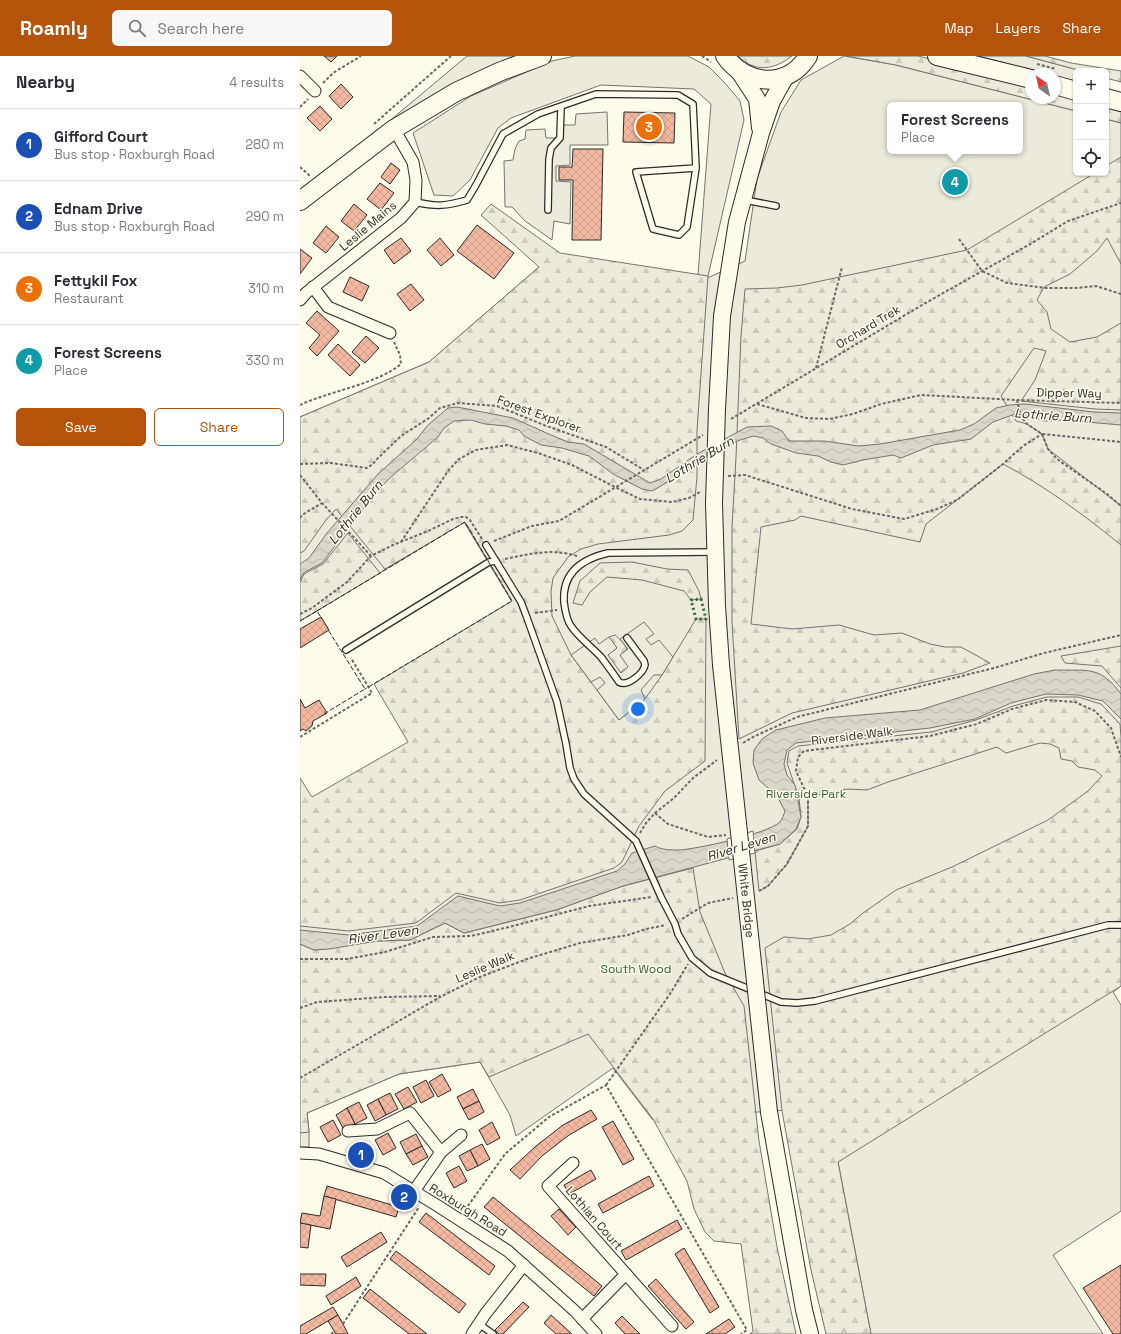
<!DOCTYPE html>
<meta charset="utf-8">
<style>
body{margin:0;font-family:"Space Grotesk",sans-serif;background:#f7f7f7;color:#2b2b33}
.controls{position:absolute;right:12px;top:12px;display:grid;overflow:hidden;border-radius:6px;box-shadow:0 1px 3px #0004}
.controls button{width:36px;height:36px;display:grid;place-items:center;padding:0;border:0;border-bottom:1px solid #e1e1e2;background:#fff;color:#2b2b33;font:20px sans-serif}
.compass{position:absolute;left:725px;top:12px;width:36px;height:36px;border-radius:50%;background:#fff;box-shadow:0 1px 3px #0004;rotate:326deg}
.you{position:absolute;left:338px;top:653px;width:14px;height:14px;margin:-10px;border:3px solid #fff;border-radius:50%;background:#1a73e8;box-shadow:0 0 0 6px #1a73e833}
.badge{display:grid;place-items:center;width:26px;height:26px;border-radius:50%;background:#b45309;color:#fff;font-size:13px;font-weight:700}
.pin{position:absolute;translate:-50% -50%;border:2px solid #fff;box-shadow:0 1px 4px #0006}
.popup{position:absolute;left:587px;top:46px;width:136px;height:52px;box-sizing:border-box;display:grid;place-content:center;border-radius:6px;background:#fff;filter:drop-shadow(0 1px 3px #0005);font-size:13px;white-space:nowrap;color:#7c7c81}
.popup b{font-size:15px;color:#2b2b33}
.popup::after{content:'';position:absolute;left:50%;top:100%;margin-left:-8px;border:8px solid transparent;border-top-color:#fff}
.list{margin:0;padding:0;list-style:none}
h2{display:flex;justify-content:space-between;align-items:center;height:52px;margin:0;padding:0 16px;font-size:17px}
h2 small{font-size:13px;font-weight:400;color:#7c7c81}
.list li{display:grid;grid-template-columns:26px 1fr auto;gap:12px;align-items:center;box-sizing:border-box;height:72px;padding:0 16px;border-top:1px solid #e1e1e2}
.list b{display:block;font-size:15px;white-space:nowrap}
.list p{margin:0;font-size:13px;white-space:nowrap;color:#7c7c81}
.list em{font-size:13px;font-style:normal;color:#7c7c81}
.actions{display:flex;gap:8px;padding:12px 16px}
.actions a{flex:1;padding:9px 0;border:1px solid #b45309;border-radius:6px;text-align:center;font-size:14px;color:#b45309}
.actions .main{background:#b45309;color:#fff}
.icon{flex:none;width:22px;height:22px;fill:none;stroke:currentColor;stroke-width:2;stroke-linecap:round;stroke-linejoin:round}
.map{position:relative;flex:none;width:821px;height:1278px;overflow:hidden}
header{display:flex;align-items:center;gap:24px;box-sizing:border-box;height:56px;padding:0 20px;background:#b45309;color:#fff}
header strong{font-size:19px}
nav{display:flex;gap:22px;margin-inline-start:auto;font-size:14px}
.search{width:280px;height:36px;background:#f7f7f7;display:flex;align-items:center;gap:10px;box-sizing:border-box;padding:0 14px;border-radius:6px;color:#7c7c81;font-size:15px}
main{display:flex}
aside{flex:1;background:#fff}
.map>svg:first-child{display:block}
</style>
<header>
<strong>Roamly</strong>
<div class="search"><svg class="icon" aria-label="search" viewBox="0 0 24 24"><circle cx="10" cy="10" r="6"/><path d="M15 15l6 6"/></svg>Search here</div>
<nav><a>Map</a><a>Layers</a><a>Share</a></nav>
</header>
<main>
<aside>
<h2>Nearby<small>4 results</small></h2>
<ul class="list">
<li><span class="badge" style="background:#1a4fb4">1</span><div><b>Gifford Court</b><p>Bus stop · Roxburgh Road</p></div><em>280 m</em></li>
<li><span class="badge" style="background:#1a4fb4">2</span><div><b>Ednam Drive</b><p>Bus stop · Roxburgh Road</p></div><em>290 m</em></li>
<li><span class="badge" style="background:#e8710a">3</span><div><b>Fettykil Fox</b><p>Restaurant</p></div><em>310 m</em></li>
<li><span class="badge" style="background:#0f9aa8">4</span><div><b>Forest Screens</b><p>Place</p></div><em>330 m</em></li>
</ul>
<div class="actions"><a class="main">Save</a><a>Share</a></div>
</aside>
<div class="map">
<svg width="821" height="1278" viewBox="0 0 821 1278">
<defs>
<pattern id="forest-firs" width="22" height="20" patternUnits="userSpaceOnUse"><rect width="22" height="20" fill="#ecebdb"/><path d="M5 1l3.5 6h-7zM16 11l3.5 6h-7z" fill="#cbcabc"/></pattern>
<pattern id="water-waves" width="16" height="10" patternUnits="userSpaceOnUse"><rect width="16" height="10" fill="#d8d7c9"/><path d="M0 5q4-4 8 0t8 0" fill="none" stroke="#bab9ad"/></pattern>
<pattern id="building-cross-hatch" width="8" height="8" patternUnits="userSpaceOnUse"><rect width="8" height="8" fill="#f2b8a0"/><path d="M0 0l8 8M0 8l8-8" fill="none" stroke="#d09e8a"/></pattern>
</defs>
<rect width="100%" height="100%" fill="#fdfbea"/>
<g fill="#ecebdb" stroke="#74746e" fill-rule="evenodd">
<path d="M167,0h57l-76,33 -61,34z"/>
<path d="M275,0h113l21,11 15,15 16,19 4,19 -36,156 -10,-1 13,-171 -17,-15 -93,-4 -90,33 -13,10 -28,52 -17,16 -19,-1 -21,-62 58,-37 81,-35z"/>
<path d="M544,0l52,9 180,46v62h30v-54l15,4v863l-8,6 8,13v206l-68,44 50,79h-232l-33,-172 -34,-53 -152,10 -39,-51 -97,68 -6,-21 -30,-53 -81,12 -92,39 2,19v15h-9v-223l212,-322 -48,-80 -164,99v-204l129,-55 110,-95 155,17 51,-23 12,-82 24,-67 20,-32zM590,49h130v46h-130z"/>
<path d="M678,0h48l56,15h-6v10l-21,-5v-2h-6z"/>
</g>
<g fill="url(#forest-firs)" stroke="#74746e">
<path d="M438,0h54c-18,14 -37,17 -54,0z"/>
<path d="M546,0h72l113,28v14h24v-8l21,5v16l-180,-46z"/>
<path d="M726,0h19l26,7 50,8v11l-15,-4v-7h-24z"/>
<path d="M806,47l15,3v17l-15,-4z"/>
<path d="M821,101v107l-14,-26 -10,13 -27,23 -26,13 -7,13 10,12 4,17 19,13 27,-5 24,-14v87l-26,-1 -74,-8 14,-21 11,-29 -12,-3 -33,48 15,25 11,3 15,10 6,15 73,57v39c-37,-30 -76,-59 -118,-81l-77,60 -6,18 -119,-26 -6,4 -34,7 -10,97 41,5 47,-4 35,10 28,-2 28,11 15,3h16l29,16 -27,10 -171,40 -53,26 -7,-117v-95l4,-70 5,-121 4,-47 32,-1 25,-3 165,-35 128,-77h11v-7z"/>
<path d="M191,148l69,49 148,23 -11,154v47l-4,43 -11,11 -13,4 -71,9 -17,5 -13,8 -15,21 -2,13 1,25 19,39 48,65 26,-21 17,-24 34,-56h10l-1,142 -40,30 -26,35 -17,36 -8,6 -94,32 -20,3 -44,-10 -40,30 -68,8 -48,-5v-148l12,19 96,-55 -34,-58 138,-83 -47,-79 -80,47 -49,-60 -10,11 -22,31 -4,2v-136l129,-55 110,-95 -58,-52z"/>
<path d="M48,477l32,40 -80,48v-38l4,-9 19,-10z"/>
<path d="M332,506l35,7 21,1 11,21 2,8 -10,1 -7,-9 -42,-11 -35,-3 -17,15 -8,13 -9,-2 7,-22 20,-18z"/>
<path d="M315,579c13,11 13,16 14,32l-9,6 -13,-18 10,-7 -8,-11z"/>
<path d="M821,590v42l-19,-22 -37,-3 -4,-7z"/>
<path d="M747,641h31l23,7 19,20 1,13v249l-283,176 33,172h-45l-15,-64 -29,-159 -17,-163 19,-11 24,2 23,-4 19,-11 13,-11 33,-23 56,-23 96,-47 40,-29 14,-15 -7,-6 -17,-3 -6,-6 -11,-2 -2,-11 -9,-4 -10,-1 -34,10 -9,-6 -109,35 -21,8 -19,-1 -40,8v29l-21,38 -19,22 -9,5 -4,-40 25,-7 17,-15 4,-12 -2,-19 -12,-35 2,-12 9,-5 133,-14 45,-12 37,-14z"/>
<path d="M393,812l7,44 25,61 19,33 15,135 18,106 19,87h-46l3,-3 -12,-87 -27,-3 -9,-9 -11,-23 -7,-28 -34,-62 -65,-85 -99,43 -9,-15 -81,12 -92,39 2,19 -9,1v-189l14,6 63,-9 33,-1 35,-17 19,10 92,-23 67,-24z"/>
</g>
<g fill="#eceadb" stroke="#74746e">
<path d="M307,56l1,33h-38v20l-14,1v15l15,1 -1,42 -16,-3 -2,19 -27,-19 -13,-14h-7l-1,-46 9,-1 2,-11 4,-8 6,-2 1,-9 19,-1 1,9h14v-13h15l1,-11z"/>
<path d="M344,566l10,12 -8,5 5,6 8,-5 14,17 -11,18h-8l-13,15 4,9 -26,21 -22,-30 8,-7 -5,-6 -9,5 -20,-27 24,-17 4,6 10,-7 8,11 -9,7 13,18 7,-6 -8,-12 8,-6 -8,-10z"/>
</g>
<g fill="url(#water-waves)" stroke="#74746e">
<path d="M724,348l70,8 27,1v12l-57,-5 -20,1 -19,-6 -10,-1 -22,8 -22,17 -38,6 -32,13 -8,-3 -30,5 -20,5 -12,-3 -13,-6 -22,-3 -25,-9 -8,-6 -10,-2 -16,5 -39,20 -32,22 -14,8 -10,-2 -29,-15 -24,-18 -27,-8 -21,-3 -17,-9 -5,-6 -13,-4 -21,-2 -14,-4 -17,1 -10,7 -6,9 -47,40 -15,15 -54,71 -19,10 -3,7v-16l9,-6 18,-25 51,-59 38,-34 12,-15 20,-17 9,-1 56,11 38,17 17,7 16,2 66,39 11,-4 36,-25 50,-27 24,-1 11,5 7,10h35l35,5 21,-2 80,-14 14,-6 22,-16 14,-3z"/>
<path d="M755,614c32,1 45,-5 66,24v25l-18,-18 -25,-6 -32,-1 -35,9 -36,16 -45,9 -134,15 -9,7 -3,14 3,11 8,10 6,32 -5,12 -16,15 -157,42 -67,24 -92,23 -19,-10 -35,17 -33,1 -48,8 -15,1 -14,-6v-14l49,5 68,-9 41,-30 42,10 20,-3 97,-32 8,-7 7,-11 23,-7c7,4 15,4 24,4 18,-1 88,-16 101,-28 2,-2 4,-8 5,-11l-8,-15 -18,-16 -6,-17 1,-13 8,-11 14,-9 49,-12 95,-8 114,-36z"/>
</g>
<path fill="#fdfbea" stroke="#74746e" d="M453,775l2,22 -26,7 -2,-21z"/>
<g fill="url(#building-cross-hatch)" stroke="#2b2b2b">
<path d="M24,0h13l-6,6z"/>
<path d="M41,28l12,13 -12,12 -12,-13z"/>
<path d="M20,50l12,13 -12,12 -13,-13z"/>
<path d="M324,56l51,1 -1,30 -51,-1z"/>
<path d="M273,93h30l-2,91h-29l1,-60h-14v-13h13z"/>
<path d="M91,107l9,7 -10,14 -9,-7z"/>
<path d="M80,127l14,10 -13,17 -14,-11z"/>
<path d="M54,148l13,11 -13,16 -13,-10z"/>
<path d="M177,169l37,28 -20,26 -37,-28z"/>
<path d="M26,170l13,11 -13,16 -13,-10z"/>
<path d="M101,182l10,13 -17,13 -10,-14z"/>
<path d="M140,182l14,17 -13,11 -14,-16z"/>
<path d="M0,193l12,9 -12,16z"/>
<path d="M50,221l19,9 -7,15 -19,-9z"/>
<path d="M111,228l13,16 -14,11 -13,-17z"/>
<path d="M17,255l22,20 -22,25 -8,-8 11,-13 -14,-12z"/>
<path d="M66,280l13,12 -14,15 -13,-11z"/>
<path d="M38,288l22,21 -10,11 -22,-21z"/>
<path d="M21,561l8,13 -29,18v-19z"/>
<path d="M0,643l5,9 14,-8 8,13 -14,8 -1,5 -6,5 -3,-2 -3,2z"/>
<path d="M142,1018l9,16 -13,7 -9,-15z"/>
<path d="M126,1024l8,16 -13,7 -8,-16z"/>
<path d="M108,1031l9,15 -13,7 -9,-15z"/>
<path d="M173,1033l6,12 -16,8 -6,-12z"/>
<path d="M90,1037l8,16 -12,6 -8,-16z"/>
<path d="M78,1043l8,16 -11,6 -8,-16z"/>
<path d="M179,1045l5,11 -15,8 -6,-11z"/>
<path d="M59,1046l8,16 -12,6 -8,-16z"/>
<path d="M47,1052l8,16 -11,6 -8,-15z"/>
<path d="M291,1054l6,9 -28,16 -27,21 -22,23 -10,-9 26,-24 27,-21z"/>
<path d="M33,1064l8,15 -13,7 -8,-15z"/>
<path d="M313,1065l21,38 -11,6 -21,-38z"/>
<path d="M192,1066l8,16 -13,7 -8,-15z"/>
<path d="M88,1077l8,15 -13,7 -8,-15z"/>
<path d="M116,1078l6,12 -16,8 -6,-12z"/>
<path d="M182,1088l8,15 -12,7 -8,-16z"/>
<path d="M122,1090l6,11 -15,8 -7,-11z"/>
<path d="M170,1094l8,16 -11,5 -8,-15z"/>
<path d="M159,1110l8,15 -13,7 -8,-15z"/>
<path d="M291,1114l5,9 -27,15 -5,-9z"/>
<path d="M349,1120l5,10 -51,27 -5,-9z"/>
<path d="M27,1130l72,21 -3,10 -72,-21z"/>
<path d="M24,1140l12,3 -6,30 -30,-6 2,-10 18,3z"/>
<path d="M193,1141l109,89 -8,10 -110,-89z"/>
<path d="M259,1153l17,18 -8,8 -17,-19z"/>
<path d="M126,1157l69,53 -6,9 -70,-53z"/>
<path d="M377,1164l5,9 -56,31 -5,-9z"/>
<path d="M0,1167l11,2 -3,23 -8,-1z"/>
<path d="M81,1176l6,10 -40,25 -6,-10z"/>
<path d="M384,1192l35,59 -9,6 -35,-59z"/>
<path d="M96,1195l70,53 -7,9 -69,-54z"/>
<path d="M821,1209v69h-8l-30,-46z"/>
<path d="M0,1218h26l-1,12 -25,-1z"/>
<path d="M56,1221l5,9 -30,19 -5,-9z"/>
<path d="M356,1223l38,43 -8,7 -38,-43z"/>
<path d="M70,1233l57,45h-18l-46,-36z"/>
<path d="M223,1246l6,5 -26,27h-4l-4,-4z"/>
<path d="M33,1251l5,8 -32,19h-6v-8z"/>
<path d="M38,1259l5,9 5,10h-12l-8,-13z"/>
<path d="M251,1259l21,19h-16l-12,-11z"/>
<path d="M322,1260l18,18h-15l-10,-11z"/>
<path d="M429,1263l6,8 -10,7h-19z"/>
</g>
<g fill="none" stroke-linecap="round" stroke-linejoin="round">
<defs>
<g id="lane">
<path d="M445,144l31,6"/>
<path d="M115,146c22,5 31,4 52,-2l9,-15 27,-51 35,-20 58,-20 82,1 15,9 3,64 -60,4 17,57 26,6 8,-8 9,-59"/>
<path d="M248,154l1,-51 2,-11 9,-10 1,-31"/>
<path d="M186,489l35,57 5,13 31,87 9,42 4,24 4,11 10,15 52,47 25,56 14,27 3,10 14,24 18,15 71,29 16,1 18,-2 293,-76h13"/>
<path d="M327,582l17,23 1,4c-2,9 -18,22 -26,17 -6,-9 -12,-17 -18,-25 -10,-11 -22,-19 -30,-31 -5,-7 -6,-16 -7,-24 -2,-29 18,-43 44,-49l107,-1"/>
<path d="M46,594l143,-88 7,-1"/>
<path d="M179,1268l14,10"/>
</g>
<g id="street">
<path d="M0,20l15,15"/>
<path d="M13,231l15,20 62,26"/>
<path d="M0,244l6,-7 95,-75 14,-16 1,-22 -3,-18 -19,-33"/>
<path d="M48,1075l29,-2 33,-16 31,39"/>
<path d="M0,1097l19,1 65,19 54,33 70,45 68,61 20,22"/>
<path d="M273,1107l-25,23 124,140"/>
<path d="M114,1135l27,-39 20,-17"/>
<path d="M282,1263l44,-45"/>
<path d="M172,1278l14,-21 38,-48"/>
</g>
<g id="secondary">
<path d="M438,14l19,29 3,29"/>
<path d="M417,353l5,-93 15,-94 24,-89 11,-32 14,-25"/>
<path d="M414,447l3,103 4,59"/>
<path d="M469,1056l35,198 6,24"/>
</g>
<g id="primary">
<path d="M425,0c21,30 63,33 83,0"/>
<path d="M637,0l94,23"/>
<path d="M755,29l21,6"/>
<path d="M806,42l15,4"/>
<path d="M0,145l94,-72 62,-37 43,-20 43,-16"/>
</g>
</defs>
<use href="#lane" stroke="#2b2b2b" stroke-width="8"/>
<use href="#street" stroke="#2b2b2b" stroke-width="13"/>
<use href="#secondary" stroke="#2b2b2b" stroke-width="18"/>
<use href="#primary" stroke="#2b2b2b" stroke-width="20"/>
<g stroke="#6a6964" stroke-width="2" stroke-dasharray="3 2" stroke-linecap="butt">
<path d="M402,0l9,6"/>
<path d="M737,8l19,5"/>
<path d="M23,27l10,-10 28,-17"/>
<path d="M0,51l8,-8"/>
<path d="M74,68l77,-68"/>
<path d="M0,111l10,9"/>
<path d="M659,183l23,32 25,12 39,5h30l20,-2 25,8"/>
<path d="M516,312l26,-101"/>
<path d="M717,344l4,17 6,7 15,10 79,8"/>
<path d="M457,348l49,14 23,1 24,-5 28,-10 40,-9 96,5 104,3"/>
<path d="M0,349c30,-14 77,-21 101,-41l-1,-9 -6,-13"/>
<path d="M431,363l191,-114 110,-62 36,-22 53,-18"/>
<path d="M742,378l6,15 9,10 50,35 14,12"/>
<path d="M0,408l31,-1 36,5 6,-4 4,-5 24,-23 28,-18 11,-10 18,-5 39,3 47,19 62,22 38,23"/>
<path d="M0,419l22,28 49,53"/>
<path d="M428,420l17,-1 107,34 52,10 33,-10 20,-9 46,-36 20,-18 19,-12"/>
<path d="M0,462l2,-3 20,-12"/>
<path d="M194,485l38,-15 27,-5 144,-86"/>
<path d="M101,486l47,-71 11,-12 17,-9 31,-5 31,8 34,12 43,22 25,12 32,3 17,-4 11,-6"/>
<path d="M205,503c24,-5 47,-11 72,-3"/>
<path d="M235,557l22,-3"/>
<path d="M0,558l12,-6 35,-26 24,-26 22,-11 35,-14 25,-12 8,-2h5l4,3 12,19"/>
<path d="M0,681l72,-44 -21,-35"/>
<path d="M443,687l12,-7 42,-19 197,-49 50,-15 77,-18"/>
<path d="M355,757l13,11 40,13 18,-2"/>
<path d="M340,777l6,-10 9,-10 19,-15 19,-20 24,-18"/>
<path d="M459,835l9,-5 19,-22 21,-38v-29l-12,-26 2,-14 6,-6 126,-15 47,-12 35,-15 34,-9 29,2 20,9 16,17 10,29"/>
<path d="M382,863l26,-16 25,-5"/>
<path d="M0,903h47l38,-7 48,-15 38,-1 38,-9 80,-21 63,-9"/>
<path d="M0,952l17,-6 68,-5 55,-1"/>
<path d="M0,1022l142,-82 38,-19 47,-18 53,-16 48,-8 18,-6 20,-4"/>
<path d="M306,1029l64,-91 18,-30"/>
<path d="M165,1154l40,-56 44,-37 57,-32 141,245 -6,4"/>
<path d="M43,1268l76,-117"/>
<path d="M31,1278l3,-2"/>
</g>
<use href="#lane" stroke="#fdfbea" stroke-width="5.5"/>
<use href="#street" stroke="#fdfbea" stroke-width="11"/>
<use href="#secondary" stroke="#fdfbea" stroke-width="16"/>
<use href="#primary" stroke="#fdfbea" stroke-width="18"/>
<defs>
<g id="secondary-bridge">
<path d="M414,447l3,-94"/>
<path id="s1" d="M421,609l48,447"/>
</g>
</defs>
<use href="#secondary-bridge" stroke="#2b2b2b" stroke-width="18" stroke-linecap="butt"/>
<use href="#secondary-bridge" stroke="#fdfbea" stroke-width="16"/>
<path stroke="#34623c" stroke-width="3" stroke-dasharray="2 3" stroke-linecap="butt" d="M401,543l5,20h-10l-5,-19z"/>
<g stroke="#2b2b2b" stroke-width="1" stroke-dasharray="5 2" stroke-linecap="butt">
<path d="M17,555l148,-89 47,79 -147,88"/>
<path d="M0,565l17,-10 5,8"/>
<path d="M24,658l41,-25 -38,-61"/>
</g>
</g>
<g text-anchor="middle" stroke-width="3" stroke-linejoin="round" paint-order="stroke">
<g font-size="12" fill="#2b2b2b" stroke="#fdfbea">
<text transform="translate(68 170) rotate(-40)" y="4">Leslie Mains</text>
<text transform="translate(568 271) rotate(-31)" y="4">Orchard Trek</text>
<text transform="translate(769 337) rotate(1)" y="4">Dipper Way</text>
<text transform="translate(239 358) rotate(20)" y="4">Forest Explorer</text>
<text transform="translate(552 680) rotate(-7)" y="4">Riverside Walk</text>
<text dy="4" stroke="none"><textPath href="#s1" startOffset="237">White Bridge</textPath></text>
<text transform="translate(185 911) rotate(-23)" y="4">Leslie Walk</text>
<text transform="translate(168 1154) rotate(32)" y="4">Roxburgh Road</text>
<text transform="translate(294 1162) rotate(49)" y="4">Lothian Court</text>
</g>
<g font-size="12" fill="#34623c" stroke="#fdfbea">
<text x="506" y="742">Riverside Park</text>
<text x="336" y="917">South Wood</text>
</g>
<g font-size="13" font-style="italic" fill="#2b2b2b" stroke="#fdfbea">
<text transform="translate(753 359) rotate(4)" y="5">Lothrie Burn</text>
<text transform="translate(399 403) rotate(-31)" y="5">Lothrie Burn</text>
<text transform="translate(55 456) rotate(-51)" y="5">Lothrie Burn</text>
<text transform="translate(441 790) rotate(-17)" y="5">River Leven</text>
<text transform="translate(83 878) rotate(-8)" y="5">River Leven</text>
</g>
</g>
</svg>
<div class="controls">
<button>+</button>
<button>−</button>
<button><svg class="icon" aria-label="locate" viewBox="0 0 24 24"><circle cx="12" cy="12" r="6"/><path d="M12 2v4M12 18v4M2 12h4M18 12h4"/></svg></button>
</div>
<svg class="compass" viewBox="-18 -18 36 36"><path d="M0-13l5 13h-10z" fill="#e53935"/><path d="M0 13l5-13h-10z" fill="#7c7c81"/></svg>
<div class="you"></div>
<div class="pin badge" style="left:61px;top:1099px;background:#1a4fb4">1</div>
<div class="pin badge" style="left:104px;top:1141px;background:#1a4fb4">2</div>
<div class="pin badge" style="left:349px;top:71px;background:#e8710a">3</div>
<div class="pin badge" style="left:655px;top:126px;background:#0f9aa8">4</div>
<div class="popup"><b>Forest Screens</b>Place</div>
</div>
</main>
